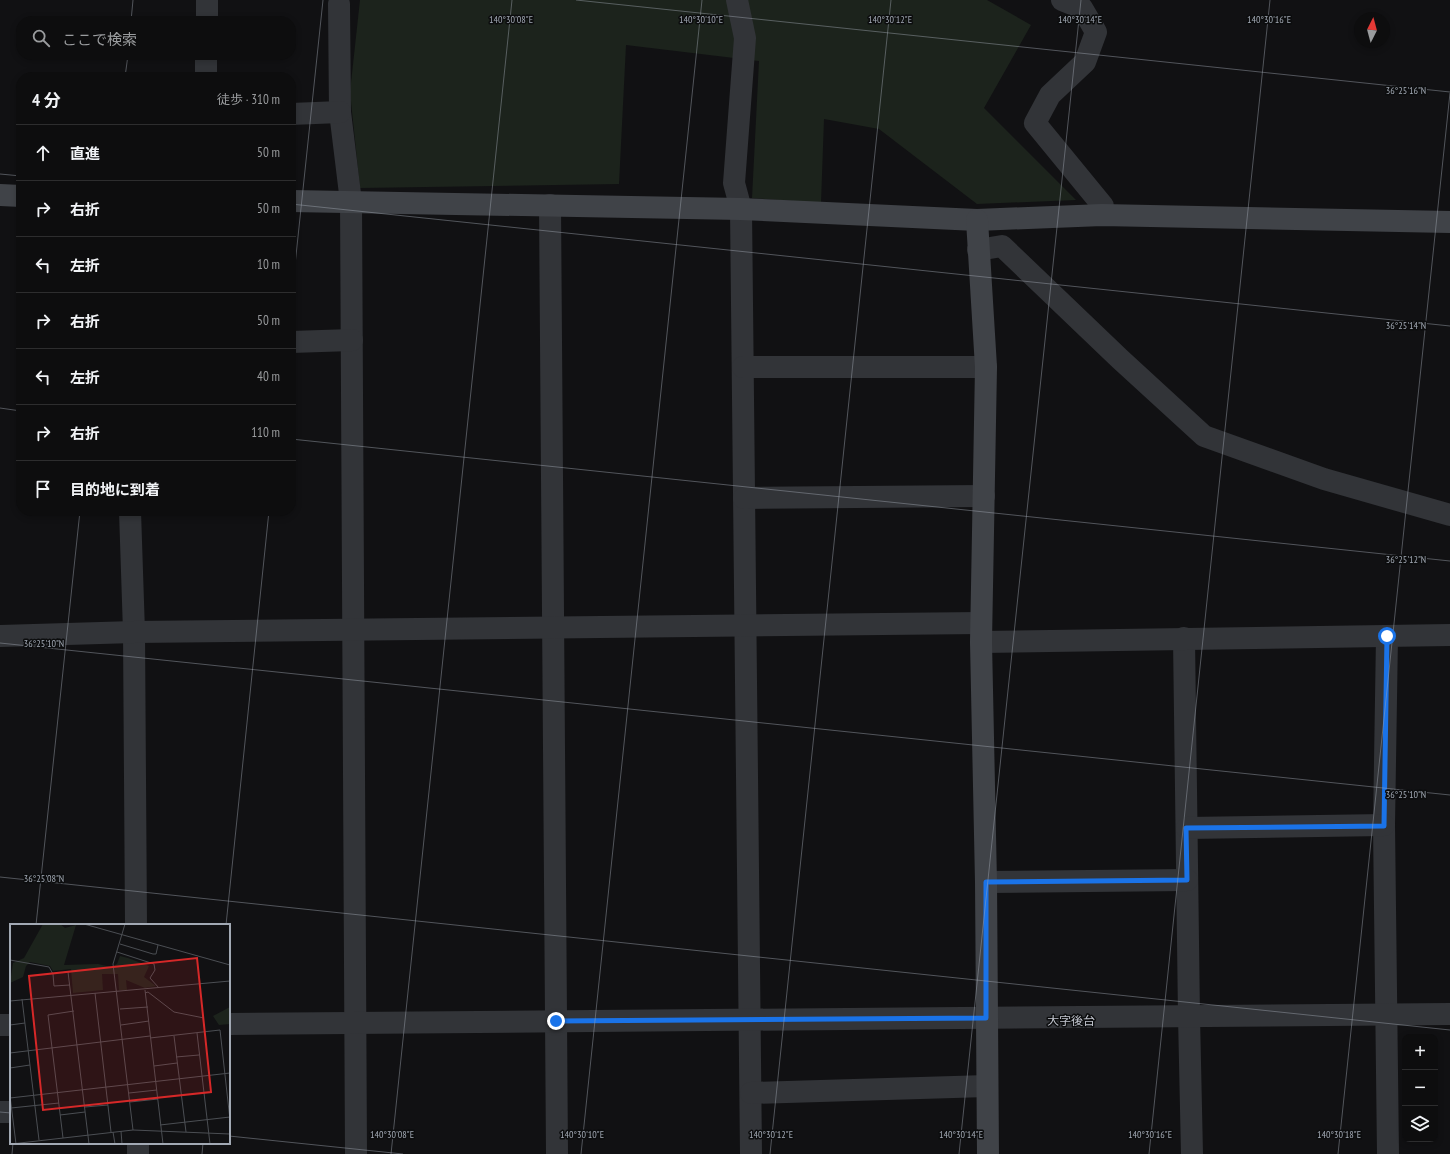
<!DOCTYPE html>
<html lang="ja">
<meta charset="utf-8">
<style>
body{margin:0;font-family:"PT Sans Narrow","Noto Sans JP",sans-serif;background:#1b1b1c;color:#f1f3f6}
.controls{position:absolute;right:12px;bottom:12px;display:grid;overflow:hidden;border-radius:8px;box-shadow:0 2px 6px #0003}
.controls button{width:36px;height:36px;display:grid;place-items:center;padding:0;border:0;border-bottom:1px solid #2d2d2e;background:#0d0d0e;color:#f1f3f6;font:20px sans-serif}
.compass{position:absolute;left:1354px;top:12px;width:36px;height:36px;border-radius:50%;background:#0d0d0e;box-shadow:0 2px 6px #0003;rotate:6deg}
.stop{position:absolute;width:12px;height:12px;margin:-9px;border:3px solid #1a73e8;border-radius:50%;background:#fff}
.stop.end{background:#1a73e8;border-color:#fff;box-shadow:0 1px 4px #0008}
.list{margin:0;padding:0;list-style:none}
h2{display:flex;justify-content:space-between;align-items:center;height:52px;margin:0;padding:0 16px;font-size:17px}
h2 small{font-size:13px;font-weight:400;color:#9a9c9e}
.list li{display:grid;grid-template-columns:26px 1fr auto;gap:12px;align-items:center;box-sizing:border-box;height:56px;padding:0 16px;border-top:1px solid #2d2d2e}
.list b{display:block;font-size:15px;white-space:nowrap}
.list em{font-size:13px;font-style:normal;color:#9a9c9e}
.icon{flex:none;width:22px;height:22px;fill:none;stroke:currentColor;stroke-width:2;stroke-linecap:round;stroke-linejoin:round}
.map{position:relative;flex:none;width:1450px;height:1154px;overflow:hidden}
.search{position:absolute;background:#0d0d0e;box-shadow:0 2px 6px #0003;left:16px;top:16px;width:280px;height:44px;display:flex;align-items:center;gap:10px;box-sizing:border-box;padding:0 14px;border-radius:16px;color:#9a9c9e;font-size:15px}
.panel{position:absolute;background:#0d0d0e;box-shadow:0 2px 6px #0003;left:16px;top:72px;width:280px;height:444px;border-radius:16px}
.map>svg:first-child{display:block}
</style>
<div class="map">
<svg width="1450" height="1154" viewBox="0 0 1450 1154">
<rect width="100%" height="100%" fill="#111113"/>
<path fill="#1c231c" d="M360,0h627l44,25 -47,83 92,92 -99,4 -98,-75 -55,-10 -3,84 -69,-5 7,-137 -133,-16 -7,139 -259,4 -10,-96z"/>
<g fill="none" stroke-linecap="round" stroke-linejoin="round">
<g stroke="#323438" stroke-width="22">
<path d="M737,0l8,38 -11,145 7,26 10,945"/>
<path d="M1062,0l20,8 14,24 -11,30 -35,33 -15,28 68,83 -1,9"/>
<path d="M339,4l1,108 11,90 5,952"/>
<path d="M207,21v-21"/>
<path d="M206,77v-22"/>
<path d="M291,114l49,-2"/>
<path d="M550,205l7,949"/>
<path d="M978,250l24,-4 118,113 84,77 120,43 126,36"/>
<path d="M291,342l61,-2"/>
<path d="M743,367h243"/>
<path d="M744,498l240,-2"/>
<path d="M130,511l4,121 2,293"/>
<path d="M0,636l134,-4 847,-9"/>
<path d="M1387,636l-3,189 4,329"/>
<path d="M1184,638l5,378 3,138"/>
<path d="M981,642l469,-7"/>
<path d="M1187,828l197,-3"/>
<path d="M986,882l201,-2"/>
<path d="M229,1024l1221,-10"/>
<path d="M0,1025h11"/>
<path d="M751,1093l236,-7"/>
<path d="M0,1112h11"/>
<path d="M138,1143v11"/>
</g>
<g stroke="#404348" stroke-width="22">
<path d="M0,195l21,1"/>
<path d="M291,201l450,8 236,11 125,-5 348,7"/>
<path d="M977,220l9,147 -5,275 5,240 2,272"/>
</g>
</g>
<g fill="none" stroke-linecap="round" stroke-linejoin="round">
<path stroke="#1a73e8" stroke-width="5" d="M556,1021l430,-3v-136l201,-2 -1,-52 198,-2 3,-190"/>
</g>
<path fill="none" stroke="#a2a9b4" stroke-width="1" stroke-opacity="0.45" d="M576,0l874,92M131,21l2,-21M125,77l3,-22M0,174l21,2M291,204l1159,122M291,303l32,-303M0,408l21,3M291,439l1159,122M0,643l1450,152M0,877l1450,153M36,925l44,-414M226,925l43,-414M0,1112l11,1M229,1136l174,18M12,1154l1,-11M202,1154l1,-11M391,1154l121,-1154M581,1154l121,-1154M770,1154l121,-1154M959,1154l122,-1154M1149,1154l121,-1154M1338,1154l112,-1061"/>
<g text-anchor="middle" stroke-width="3" stroke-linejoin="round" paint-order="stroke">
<g font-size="12" fill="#c3c7d0" stroke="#0c0d0e">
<text x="1071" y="1025">大字後台</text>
</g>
</g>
<g transform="translate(10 924)">
<rect width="220" height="220" fill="#111113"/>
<path d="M33,0h17l5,4 11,-3 -12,40 34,-1 13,3 6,-3 3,-8 8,2 21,8 -5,11 12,9 -11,2 -19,-8 1,10h-8l-1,-16h-16l1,16 -30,3 -2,-24 -18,2 -3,-5 -20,-4 -4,4 -3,11 -13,6 3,-20 11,-5zM220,83v17l-11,1 -6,-9z" fill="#1c231c"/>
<path fill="none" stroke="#4b4e53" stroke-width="1" d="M74,0l146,41M115,0l-12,40 20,166M110,20l33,10h3l2,-9M107,28l37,12 1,6 -5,8 9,10M0,36l39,7 4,7 1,12 16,-1M58,48l21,172M135,66l18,154M85,69l16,139M135,69l3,-1 26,20 30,6M12,75l17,141M0,77l220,-20M110,85l28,-2M0,101l15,-2M111,101l28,-4M187,109l13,111M164,112l12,96M140,114l70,-8 10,90M0,129l140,-17M166,133l23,-2M144,142l23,-3M0,144l20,-3M119,169l28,-3M0,172l6,48M0,174l220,-25M120,178l28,-3M75,183l23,-2M1,184l48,-5M50,191l25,-3M150,201l70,-8M111,207l1,13M103,208l2,12M53,214l-15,-123 26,-4M1,220l122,-14 97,4"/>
<path fill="#d62828" fill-opacity="0.15" stroke="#d62828" stroke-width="2" d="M187,34l14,134 -168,18 -14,-134z"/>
<rect width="220" height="220" fill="none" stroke="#a2a9b4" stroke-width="2"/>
</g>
<g font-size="10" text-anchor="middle" fill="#a2a9b4" stroke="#0c0d0e" stroke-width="3" stroke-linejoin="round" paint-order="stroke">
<text x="511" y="23">140°30'08"E</text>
<text x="701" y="23">140°30'10"E</text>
<text x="890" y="23">140°30'12"E</text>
<text x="1080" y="23">140°30'14"E</text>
<text x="1269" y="23">140°30'16"E</text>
<text x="1406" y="94">36°25'16"N</text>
<text x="1406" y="329">36°25'14"N</text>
<text x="1406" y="563">36°25'12"N</text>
<text x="44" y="647">36°25'10"N</text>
<text x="1406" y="798">36°25'10"N</text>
<text x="44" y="882">36°25'08"N</text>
<text x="392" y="1138">140°30'08"E</text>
<text x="582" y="1138">140°30'10"E</text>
<text x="771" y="1138">140°30'12"E</text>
<text x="961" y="1138">140°30'14"E</text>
<text x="1150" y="1138">140°30'16"E</text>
<text x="1339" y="1138">140°30'18"E</text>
</g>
</svg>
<div class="controls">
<button>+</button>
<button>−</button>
<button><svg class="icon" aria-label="layers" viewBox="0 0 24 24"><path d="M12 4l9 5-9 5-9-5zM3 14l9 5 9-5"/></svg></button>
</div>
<svg class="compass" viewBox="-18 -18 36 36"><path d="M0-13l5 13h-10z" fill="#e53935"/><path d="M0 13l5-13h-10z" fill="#9a9c9e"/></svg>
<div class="stop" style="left:1387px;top:636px"></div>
<div class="stop end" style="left:556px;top:1021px"></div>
<div class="search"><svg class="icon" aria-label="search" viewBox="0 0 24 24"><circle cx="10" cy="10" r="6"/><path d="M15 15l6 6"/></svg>ここで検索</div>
<section class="panel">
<h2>4 分<small>徒歩 · 310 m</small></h2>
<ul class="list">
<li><svg class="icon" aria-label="ahead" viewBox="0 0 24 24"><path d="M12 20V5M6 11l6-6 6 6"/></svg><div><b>直進</b></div><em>50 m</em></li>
<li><svg class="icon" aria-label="right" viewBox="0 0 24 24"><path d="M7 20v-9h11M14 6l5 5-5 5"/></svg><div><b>右折</b></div><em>50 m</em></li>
<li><svg class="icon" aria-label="left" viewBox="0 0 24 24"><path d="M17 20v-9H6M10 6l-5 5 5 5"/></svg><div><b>左折</b></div><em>10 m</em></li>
<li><svg class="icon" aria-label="right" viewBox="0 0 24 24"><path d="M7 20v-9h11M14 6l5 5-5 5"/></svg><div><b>右折</b></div><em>50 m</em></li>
<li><svg class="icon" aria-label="left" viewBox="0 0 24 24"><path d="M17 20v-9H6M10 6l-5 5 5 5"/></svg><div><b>左折</b></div><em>40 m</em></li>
<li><svg class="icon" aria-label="right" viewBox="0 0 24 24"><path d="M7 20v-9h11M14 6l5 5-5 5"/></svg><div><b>右折</b></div><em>110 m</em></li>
<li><svg class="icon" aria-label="arrive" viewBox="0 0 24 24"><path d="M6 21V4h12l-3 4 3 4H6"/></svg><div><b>目的地に到着</b></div></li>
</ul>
</section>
</div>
